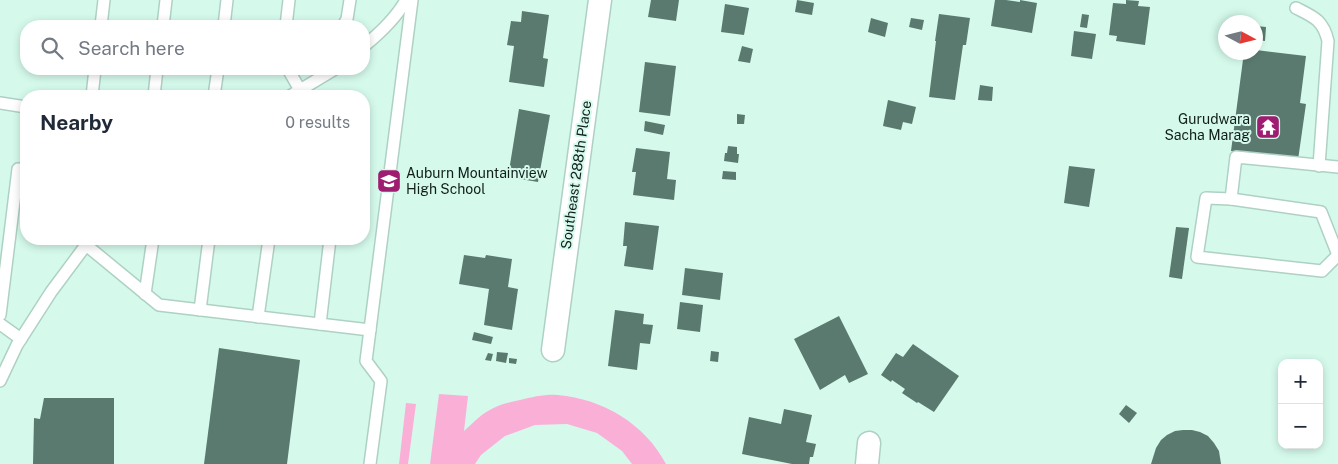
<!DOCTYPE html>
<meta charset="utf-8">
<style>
body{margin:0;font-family:"Public Sans",sans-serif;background:#f6f6f7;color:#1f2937}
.controls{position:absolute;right:15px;bottom:15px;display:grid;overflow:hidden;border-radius:10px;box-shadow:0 2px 8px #0003}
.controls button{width:45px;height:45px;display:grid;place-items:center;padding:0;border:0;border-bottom:1px solid #e0e1e3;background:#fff;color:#1f2937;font:25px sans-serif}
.compass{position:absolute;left:1218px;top:15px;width:45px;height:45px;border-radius:50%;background:#fff;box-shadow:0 2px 8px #0003;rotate:97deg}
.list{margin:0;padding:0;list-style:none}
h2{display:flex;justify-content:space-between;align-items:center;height:65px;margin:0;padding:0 20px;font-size:21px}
h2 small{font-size:16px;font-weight:400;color:#747a83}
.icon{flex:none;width:28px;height:28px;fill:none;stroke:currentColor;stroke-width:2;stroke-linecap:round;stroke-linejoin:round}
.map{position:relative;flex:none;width:1338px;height:464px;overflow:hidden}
.search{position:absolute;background:#fff;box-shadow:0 2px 8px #0003;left:20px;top:20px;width:350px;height:55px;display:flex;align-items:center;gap:12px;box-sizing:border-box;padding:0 18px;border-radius:20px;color:#747a83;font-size:19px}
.panel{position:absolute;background:#fff;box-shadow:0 2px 8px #0003;left:20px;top:90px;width:350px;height:155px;border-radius:20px}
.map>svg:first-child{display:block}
</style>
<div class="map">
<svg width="1338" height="464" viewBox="0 0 1338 464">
<rect width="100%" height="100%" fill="#d5faec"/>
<g fill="#fab0d6">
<path d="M439,394l29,2 -4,35c8,-7 15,-15 24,-20 9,-6 22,-9 32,-11 12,-3 26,-6 38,-5 45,4 87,29 108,69h-34l-10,-13 -25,-18 -30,-9 -32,1 -30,11 -24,19 -6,9h-45z"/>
<path d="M406,403l10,1 -8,60h-9z"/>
</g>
<g fill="#5a7a6f">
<path d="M651,0h28l-3,21 -28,-4z"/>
<path d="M797,0l17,3 -2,12 -17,-3z"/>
<path d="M995,0h11l14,2v-2l17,3 -5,30 -41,-7z"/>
<path d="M1126,0l13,1 -1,5 12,1 -5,38 -29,-4 1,-5 -8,-1 4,-32 13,1z"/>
<path d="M725,4l24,4 -5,27 -23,-3z"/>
<path d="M522,11l27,4 -6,43 5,1 -4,28 -35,-5 5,-36 -7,-1 4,-24 10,1z"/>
<path d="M939,14l31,4 -4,27h-3l-8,55 -26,-3 7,-56h-1z"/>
<path d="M1082,14l7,1 -2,13 -7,-1z"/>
<path d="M871,18l17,5 -3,14 -17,-5z"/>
<path d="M911,18l13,2 -2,10 -13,-3z"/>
<path d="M1256,26l10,1 -1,14 -9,-1z"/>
<path d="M1074,31l22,3 -4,25 -21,-3z"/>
<path d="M742,46l11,3 -3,14 -12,-2z"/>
<path d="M1256,50l50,6 -6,47 6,1 -8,56 -67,-9 13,-99h12z"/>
<path d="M645,62l31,4 -6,50 -31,-4z"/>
<path d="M980,85l13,2 -1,14 -14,-1z"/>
<path d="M888,100l28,7 -4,17 -9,-2 -2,8 -18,-4z"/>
<path d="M519,109l31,6 -12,67 -30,-5z"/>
<path d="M737,114l8,1 -1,9h-7z"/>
<path d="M645,121l20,4 -2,10 -19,-4z"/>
<path d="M728,146l9,1v7h2l-1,9 -14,-2 1,-8h2z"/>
<path d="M636,148l34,4 -3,27 9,1 -2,20 -41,-5 3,-23h-4z"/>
<path d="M1069,166l26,3 -6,38 -25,-4z"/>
<path d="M723,171l13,1v8l-14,-1z"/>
<path d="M625,222l34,4 -6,44 -29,-4 3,-20h-4z"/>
<path d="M1176,227l13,1 -7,51 -13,-2z"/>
<path d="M464,255l21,3 1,-3 26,4 -4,28 10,2 -6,41 -28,-5 5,-36 -30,-5z"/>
<path d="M685,268l38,5 -3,27 -38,-5z"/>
<path d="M680,302l23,3 -3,27 -23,-3z"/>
<path d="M615,310l29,4 -1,10 10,1 -3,19 -10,-1 -3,27 -29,-4z"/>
<path d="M839,316l29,58 -19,9 -4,-8 -25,15 -26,-51z"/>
<path d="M474,332l19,5 -2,7 -19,-4z"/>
<path d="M913,344l46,32 -25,36 -16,-10 -1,1 -15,-10 3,-4 -13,-9 -1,2 -10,-7 15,-22 7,4z"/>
<path d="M219,348l81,12 -13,104h-83z"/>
<path d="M711,351l8,1 -1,10 -8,-1z"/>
<path d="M497,352l11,1 -2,10 -10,-2z"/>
<path d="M488,353l5,1 -2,7 -6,-1z"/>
<path d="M509,358l8,1 -1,5 -7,-1z"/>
<path d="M44,398h70v66h-81l1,-46 6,1z"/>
<path d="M1126,405l11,8 -8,10 -10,-9z"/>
<path d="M784,409l28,6 -6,27 10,2 -3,13h-3l-1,7h-17l-50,-10 7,-37 32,7z"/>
<path d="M1183,430h9l8,2 8,4 6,7 5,8 2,13h-70l5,-16 5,-8 6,-5 8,-4z"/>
</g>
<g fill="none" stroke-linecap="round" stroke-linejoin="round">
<defs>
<g id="lane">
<path d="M1296,8c18,9 27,12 32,33l-9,125"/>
<path d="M101,26l3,-26"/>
<path d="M163,26l3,-26"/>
<path d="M224,26l3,-26"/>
<path d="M286,26l3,-26"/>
<path d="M343,26l4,-7 3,-19"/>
<path d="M364,46c16,-13 32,-28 42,-46"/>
<path d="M288,69l12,21"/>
<path d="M92,96l3,-27"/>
<path d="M154,96l3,-27"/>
<path d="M214,96l4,-27"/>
<path d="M290,96l45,-27"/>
<path d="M0,103l26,4"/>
<path d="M1206,198l25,1 90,13 17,43 -16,16 -125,-14z"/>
<path d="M1231,199l5,-42 102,10"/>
<path d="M86,245l73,60 211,25"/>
<path d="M145,294l8,-55"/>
<path d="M200,310l9,-71"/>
<path d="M0,315l18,-146 8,1"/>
<path d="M258,317l11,-78"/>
<path d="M0,324l21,15"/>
<path d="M320,324l10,-85"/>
<path d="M0,381l17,-36 34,-53 35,-47 5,-6"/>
<path d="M370,464l11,-83 -15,-20 46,-361"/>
</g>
<g id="street">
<path d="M553,350l47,-350"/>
<path d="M867,464l2,-21"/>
</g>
</defs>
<use href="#lane" stroke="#aed1c4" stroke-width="14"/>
<use href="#street" stroke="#aed1c4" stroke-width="25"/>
<use href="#lane" stroke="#fff" stroke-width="11"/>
<use href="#street" stroke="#fff" stroke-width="22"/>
</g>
<defs>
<symbol id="temple-square" viewBox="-11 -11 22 22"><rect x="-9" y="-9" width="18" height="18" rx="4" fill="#9f1d70" stroke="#d5faec"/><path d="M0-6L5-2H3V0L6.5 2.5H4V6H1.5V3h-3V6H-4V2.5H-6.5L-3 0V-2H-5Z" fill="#fff"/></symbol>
<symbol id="school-square" viewBox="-11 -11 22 22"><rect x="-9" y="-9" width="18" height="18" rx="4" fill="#9f1d70" stroke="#d5faec"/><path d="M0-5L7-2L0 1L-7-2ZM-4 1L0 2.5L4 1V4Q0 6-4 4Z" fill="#fff"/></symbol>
</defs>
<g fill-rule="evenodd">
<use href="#temple-square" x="1254" y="113" width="28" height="28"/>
<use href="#school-square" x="375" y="167" width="28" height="28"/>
</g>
<g text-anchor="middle" stroke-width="4" stroke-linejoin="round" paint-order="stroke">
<g font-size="14" fill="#111e1a" stroke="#d5faec" text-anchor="end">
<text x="1250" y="124">Gurudwara<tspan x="1250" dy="16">Sacha Marag</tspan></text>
<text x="406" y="178" text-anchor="start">Auburn Mountainview<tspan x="406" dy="16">High School</tspan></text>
</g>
<g font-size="14" fill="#111e1a" stroke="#d5faec">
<text transform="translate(576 175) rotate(-82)" y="5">Southeast 288th Place</text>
</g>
</g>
</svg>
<div class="controls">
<button>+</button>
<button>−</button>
</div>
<svg class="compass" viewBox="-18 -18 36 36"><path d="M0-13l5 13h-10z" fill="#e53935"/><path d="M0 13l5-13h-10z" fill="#747a83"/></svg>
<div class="search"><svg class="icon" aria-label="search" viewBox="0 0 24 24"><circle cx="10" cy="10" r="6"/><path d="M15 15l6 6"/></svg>Search here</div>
<section class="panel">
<h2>Nearby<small>0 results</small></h2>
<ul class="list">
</ul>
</section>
</div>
